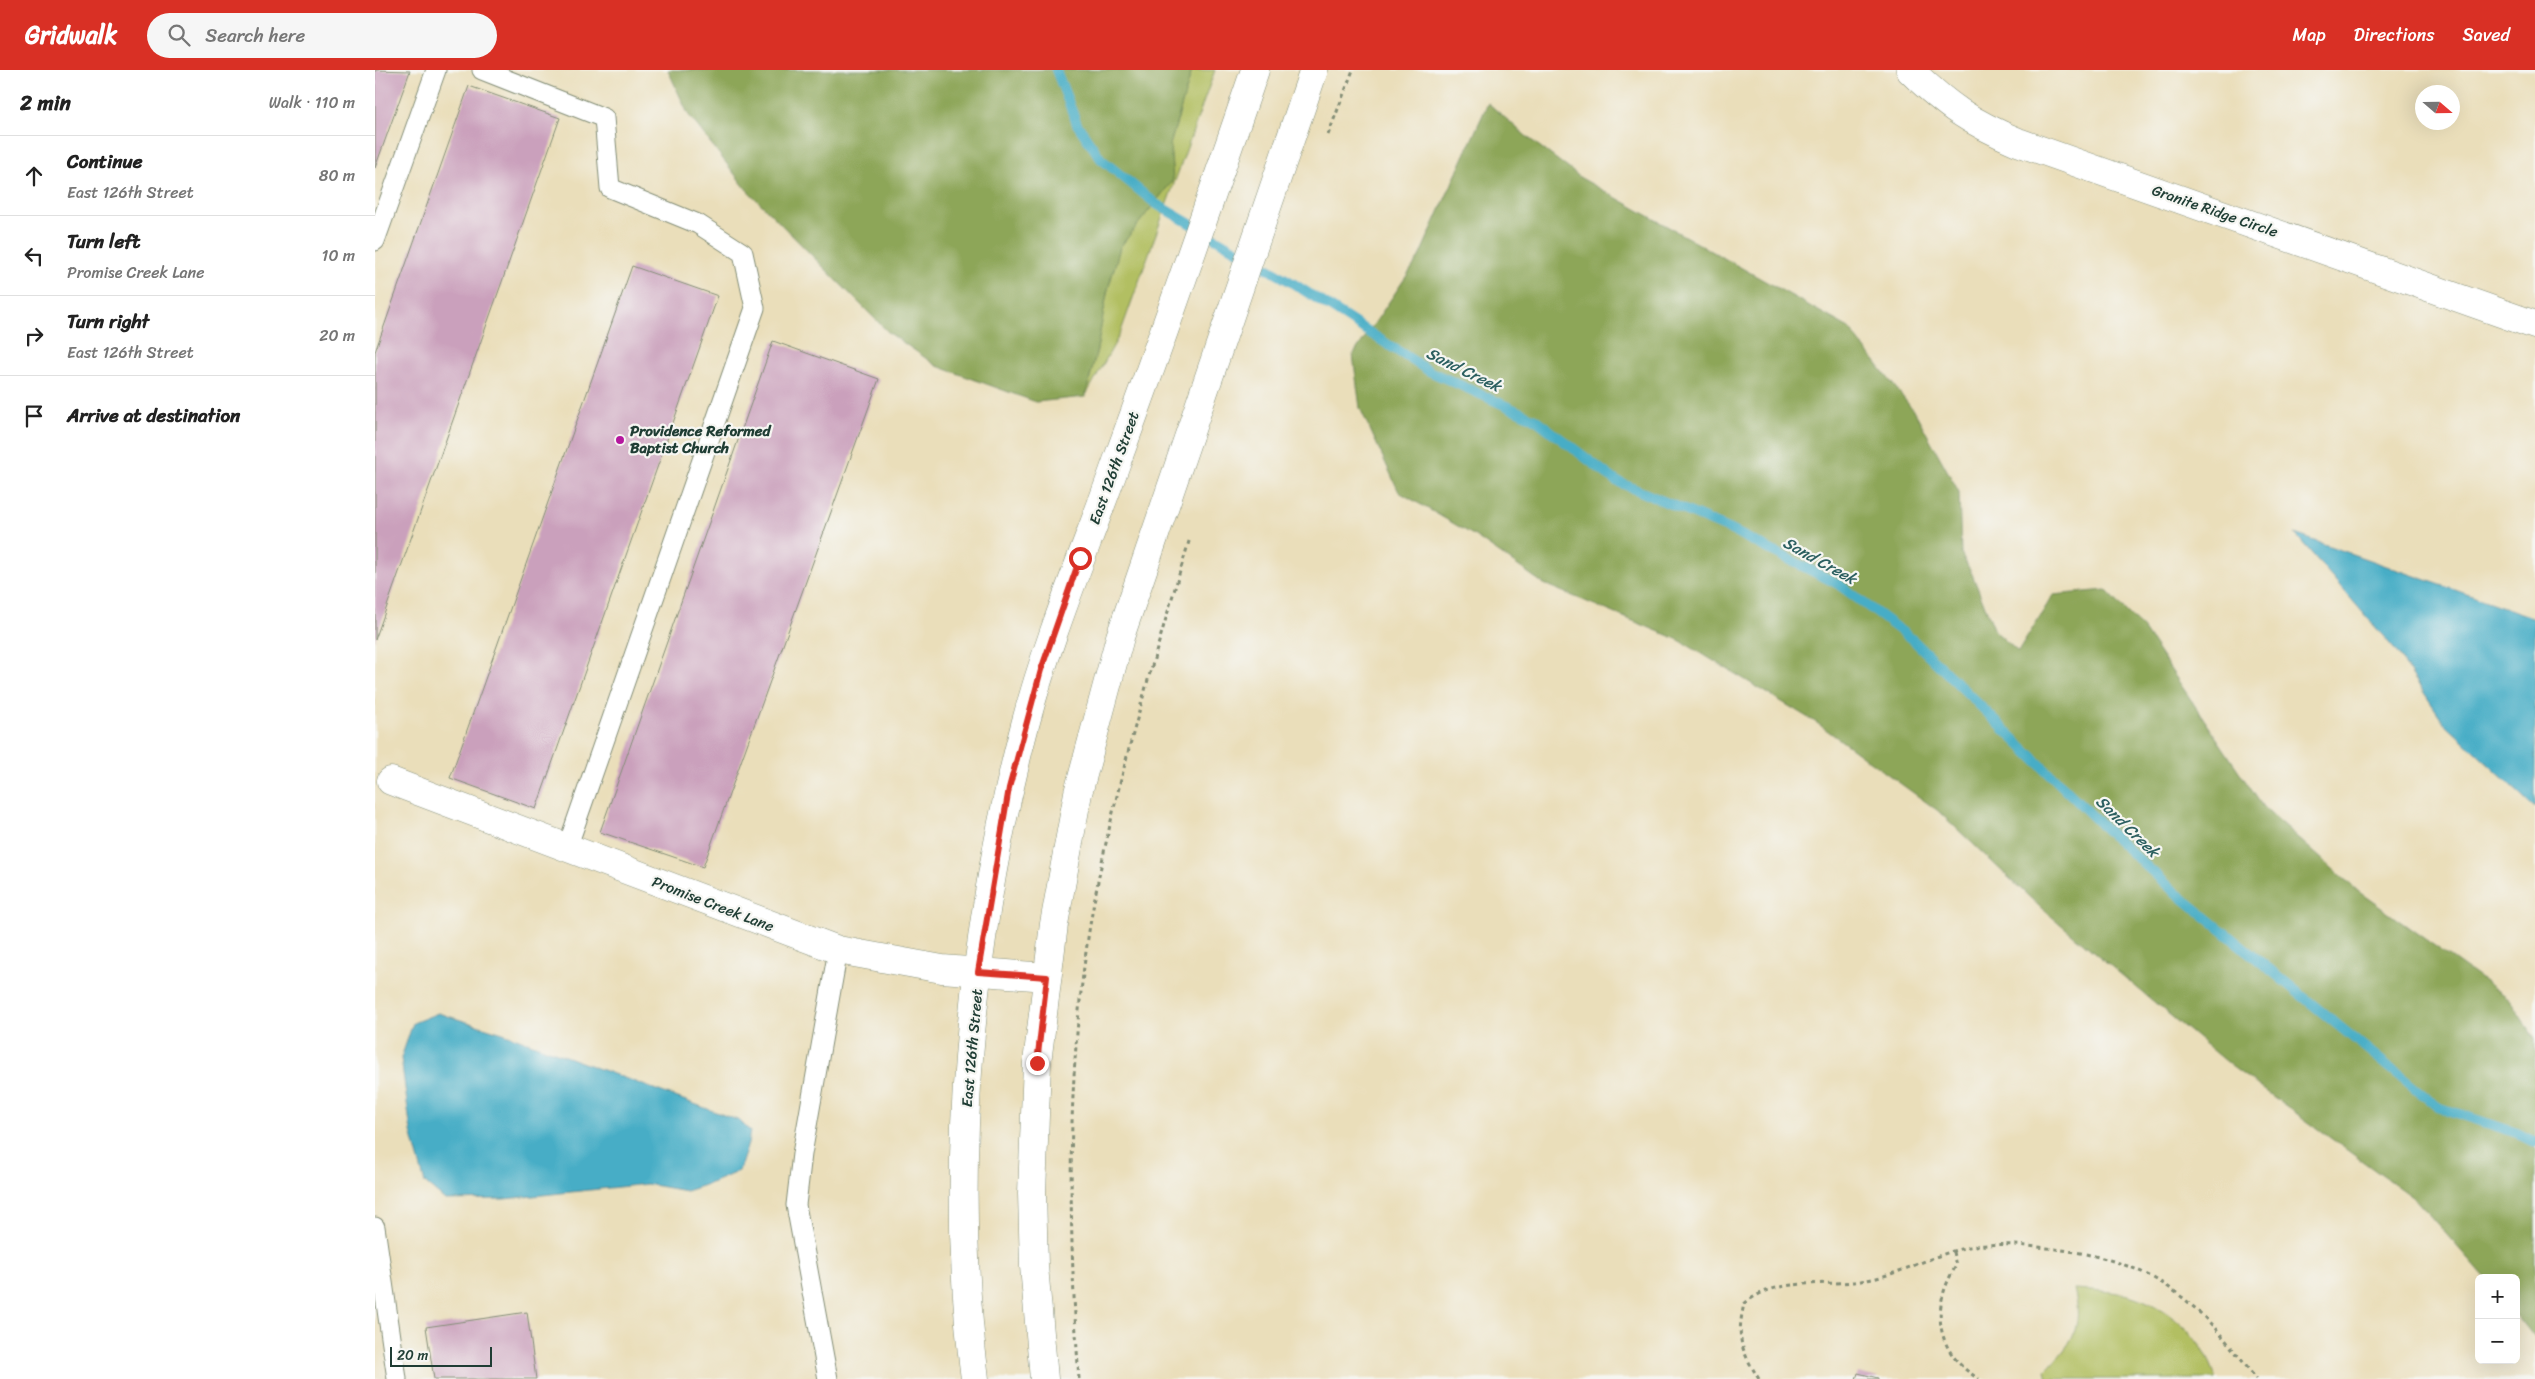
<!DOCTYPE html>
<meta charset="utf-8">
<style>
body{margin:0;font-family:Sriracha,sans-serif;background:#f6f6f6;color:#222}
.controls{position:absolute;right:15px;bottom:15px;display:grid;overflow:hidden;border-radius:8px;box-shadow:0 5px 20px #0002}
.controls button{width:45px;height:45px;display:grid;place-items:center;padding:0;border:0;border-bottom:1px solid #e0e0e0;background:#fff;color:#222;font:25px sans-serif}
.compass{position:absolute;left:2040px;top:15px;width:45px;height:45px;border-radius:50%;background:#fff;box-shadow:0 5px 20px #0002;rotate:110deg}
.scale{position:absolute;left:15px;bottom:12px;width:102px;box-sizing:border-box;padding-left:5px;border:2px solid #1f3d34;border-top:0;font-size:14px;line-height:18px;white-space:nowrap;color:#1f3d34;-webkit-text-stroke:4px #f6f6f2;paint-order:stroke}
.stop{position:absolute;width:15px;height:15px;margin:-11px;border:4px solid #d93025;border-radius:50%;background:#fff}
.stop.end{background:#d93025;border-color:#fff;box-shadow:0 1px 5px #0008}
.list{margin:0;padding:0;list-style:none}
h2{display:flex;justify-content:space-between;align-items:center;height:65px;margin:0;padding:0 20px;font-size:21px}
h2 small{font-size:16px;font-weight:400;color:#767676}
.list li{display:grid;grid-template-columns:32px 1fr auto;gap:15px;align-items:center;box-sizing:border-box;height:80px;padding:0 20px;border-top:1px solid #e0e0e0}
.list b{display:block;font-size:19px;white-space:nowrap}
.list p{margin:0;font-size:16px;white-space:nowrap;color:#767676}
.list em{font-size:16px;font-style:normal;color:#767676}
.icon{flex:none;width:28px;height:28px;fill:none;stroke:currentColor;stroke-width:2;stroke-linecap:round;stroke-linejoin:round}
.map{position:relative;flex:none;width:2160px;height:1309px;overflow:hidden}
header{display:flex;align-items:center;gap:30px;box-sizing:border-box;height:70px;padding:0 25px;background:#d93025;color:#fff}
header strong{font-size:24px}
nav{display:flex;gap:28px;margin-inline-start:auto;font-size:18px}
.search{width:350px;height:45px;background:#f6f6f6;display:flex;align-items:center;gap:12px;box-sizing:border-box;padding:0 18px;border-radius:28px;color:#767676;font-size:19px}
main{display:flex}
aside{flex:1;background:#fff}
.map>svg:first-child{display:block}
</style>
<header>
<strong>Gridwalk</strong>
<div class="search"><svg class="icon" aria-label="search" viewBox="0 0 24 24"><circle cx="10" cy="10" r="6"/><path d="M15 15l6 6"/></svg>Search here</div>
<nav><a>Map</a><a>Directions</a><a>Saved</a></nav>
</header>
<main>
<aside>
<h2>2 min<small>Walk · 110 m</small></h2>
<ul class="list">
<li><svg class="icon" aria-label="ahead" viewBox="0 0 24 24"><path d="M12 20V5M6 11l6-6 6 6"/></svg><div><b>Continue</b><p>East 126th Street</p></div><em>80 m</em></li>
<li><svg class="icon" aria-label="left" viewBox="0 0 24 24"><path d="M17 20v-9H6M10 6l-5 5 5 5"/></svg><div><b>Turn left</b><p>Promise Creek Lane</p></div><em>10 m</em></li>
<li><svg class="icon" aria-label="right" viewBox="0 0 24 24"><path d="M7 20v-9h11M14 6l5 5-5 5"/></svg><div><b>Turn right</b><p>East 126th Street</p></div><em>20 m</em></li>
<li><svg class="icon" aria-label="arrive" viewBox="0 0 24 24"><path d="M6 21V4h12l-3 4 3 4H6"/></svg><div><b>Arrive at destination</b></div></li>
</ul>
</aside>
<div class="map">
<svg width="2160" height="1309" viewBox="0 0 2160 1309">
<rect width="100%" height="100%" fill="#f6f6f2"/>
<filter id="ink" filterUnits="userSpaceOnUse"><feTurbulence type="fractalNoise" baseFrequency=".02" numOctaves="2"/><feDisplacementMap in="SourceGraphic" scale="10" xChannelSelector="R" yChannelSelector="G"/><feConvolveMatrix kernelMatrix="1 2 1 2 8 2 1 2 1" color-interpolation-filters="sRGB"/></filter>
<filter id="wash" filterUnits="userSpaceOnUse"><feTurbulence type="fractalNoise" baseFrequency=".0096" numOctaves="4" result="noise"/><feDisplacementMap in="SourceGraphic" scale="20" xChannelSelector="R" yChannelSelector="G"/><feGaussianBlur stdDeviation="1.12" result="paint"/><feColorMatrix in="noise" values="0 0 0 0 0 0 0 0 0 0 0 0 0 0 0 0 0 1.4 0 .05"/><feComposite in="paint" operator="in"/></filter>
<g filter="url(#wash)">
<rect width="100%" height="100%" fill="#eadeba"/>
<g fill="#b2bf62" stroke="#687e4b">
<path d="M817,0h23l-95,264 -35,63 12,-48 10,-56 13,-46 53,-67 -3,-35z"/>
<path d="M1699,1219c18,1 37,2 54,6 39,10 78,45 88,84h-169l-2,-8c27,-27 39,-43 29,-82z"/>
</g>
<g fill="#8da658" stroke="#567246">
<path d="M293,0h524l-22,75 3,35 -53,67 -13,46 -10,56 -12,48 -49,5 -99,-36 -49,-34 -141,-142 -59,-76z"/>
<path d="M1113,33l38,33 55,42 268,150 67,86 43,78 2,61 11,21 23,57 23,21 35,-57 53,-5 38,40 119,177 96,85 150,107 26,40v299l-19,-24v-36h-31l-69,-78 -185,-134 -191,-159 -103,-97 -120,-87 -138,-83 -135,-56 -69,-48 -76,-44 -39,-84 -7,-53 65,-96z"/>
</g>
<g fill="#47adc6" stroke="#33757d">
<path d="M1920,464l240,84v190l-90,-84 -49,-73z"/>
<path d="M63,943l65,20 237,88 10,10 -2,13 -9,27 -25,11 -28,9 -39,-7 -143,15 -59,1 -20,-17 -14,-51 -10,-74 12,-35z"/>
</g>
<g fill="none" stroke-linecap="round" stroke-linejoin="round">
<path stroke="#47adc6" stroke-width="10" d="M681,0l21,54 24,35 55,45 135,78 138,89 106,48 81,62 113,48 109,55 75,56 200,196 62,56 263,215 79,26 18,9"/>
</g>
<g id="blocks">
<g fill="#caa0bc">
<path d="M0,0l35,1 -35,97z"/>
<path d="M94,16l91,32 -185,522v-288z"/>
<path d="M257,196l86,30 -182,513 -86,-31z"/>
<path d="M398,271l106,38 -176,488 -103,-35z"/>
<path d="M152,1242l9,67h-102l-8,-52z"/>
<path d="M1483,1303l20,5v1h-22z"/>
</g>
</g>
</g>
<g filter="url(#ink)">
<use href="#blocks" fill-opacity="0" stroke="#848e77" stroke-width="1"/>
<g fill="none" stroke-linecap="round" stroke-linejoin="round">
<defs>
<g id="service">
<path d="M107,0l122,48 6,70 88,36 45,29 12,55 -188,540"/>
<path d="M0,171l61,-171"/>
<path d="M0,1157l22,152"/>
<path d="M453,1309l-32,-174 6,-51 36,-204"/>
</g>
<g id="minor">
<path d="M1535,0c37,36 60,52 108,72l517,183"/>
<path d="M16,711l447,169 104,19 105,8"/>
</g>
<g id="secondary">
<path d="M600,1309c-27,-211 -4,-450 50,-654 24,-91 61,-176 92,-264 48,-130 93,-260 138,-391"/>
<path d="M669,1309l-10,-113 -2,-73 5,-130 17,-139 24,-131 42,-156 194,-567"/>
</g>
</defs>
<use href="#service" stroke="#848e77" stroke-width="21"/>
<use href="#minor" stroke="#848e77" stroke-width="29"/>
<use href="#secondary" stroke="#848e77" stroke-width="29"/>
<g stroke="#848e77" stroke-width="3" stroke-dasharray="4 4" stroke-linecap="butt">
<path d="M953,65l25,-65"/>
<path d="M1578,1182l3,14c-26,41 -21,87 23,113"/>
<path d="M704,1309c-11,-152 -13,-304 11,-454 22,-131 62,-260 100,-387"/>
<path d="M1384,1309c-18,-29 -23,-40 -15,-75 34,-29 81,-16 123,-24 34,-6 64,-24 97,-32 27,-6 56,-3 83,0 106,12 147,48 209,131"/>
</g>
<use href="#service" stroke="#fff" stroke-width="19"/>
<use href="#minor" stroke="#fff" stroke-width="28"/>
<use href="#secondary" stroke="#fff" stroke-width="28"/>
</g>
</g>
<g fill="none" stroke-linecap="round" stroke-linejoin="round" filter="url(#ink)">
<path stroke="#d93025" stroke-width="6" d="M662,993l10,-86 -69,-5 31,-184 32,-118 39,-112"/>
</g>
<circle fill="#b5179e" stroke="#f6f6f2" stroke-width="2" cx="245" cy="370" r="5"/>
<g text-anchor="middle" stroke-width="4.5" stroke-linejoin="round" paint-order="stroke">
<g font-size="15" fill="#1f3d34" stroke="#f6f6f2">
<text transform="translate(1840 141) rotate(19)" y="5">Granite Ridge Circle</text>
<text transform="translate(739 398) rotate(-70)" y="5">East 126th Street</text>
<text transform="translate(338 834) rotate(21)" y="5">Promise Creek Lane</text>
<text transform="translate(597 978) rotate(-85)" y="5">East 126th Street</text>
</g>
<g font-size="15" font-weight="bold" fill="#1f3d34" stroke="#f6f6f2" text-anchor="start">
<text x="255" y="366">Providence Reformed<tspan x="255" dy="17">Baptist Church</tspan></text>
</g>
<g font-size="16" font-style="italic" fill="#2b5f60" stroke="#f6f6f2">
<text transform="translate(1089 299) rotate(26)" y="6">Sand Creek</text>
<text transform="translate(1445 490) rotate(29)" y="6">Sand Creek</text>
<text transform="translate(1753 756) rotate(44)" y="6">Sand Creek</text>
</g>
</g>
</svg>
<div class="controls">
<button>+</button>
<button>−</button>
</div>
<svg class="compass" viewBox="-18 -18 36 36"><path d="M0-13l5 13h-10z" fill="#e53935"/><path d="M0 13l5-13h-10z" fill="#767676"/></svg>
<div class="scale">20 m</div>
<div class="stop" style="left:705px;top:488px"></div>
<div class="stop end" style="left:662px;top:993px"></div>
</div>
</main>
